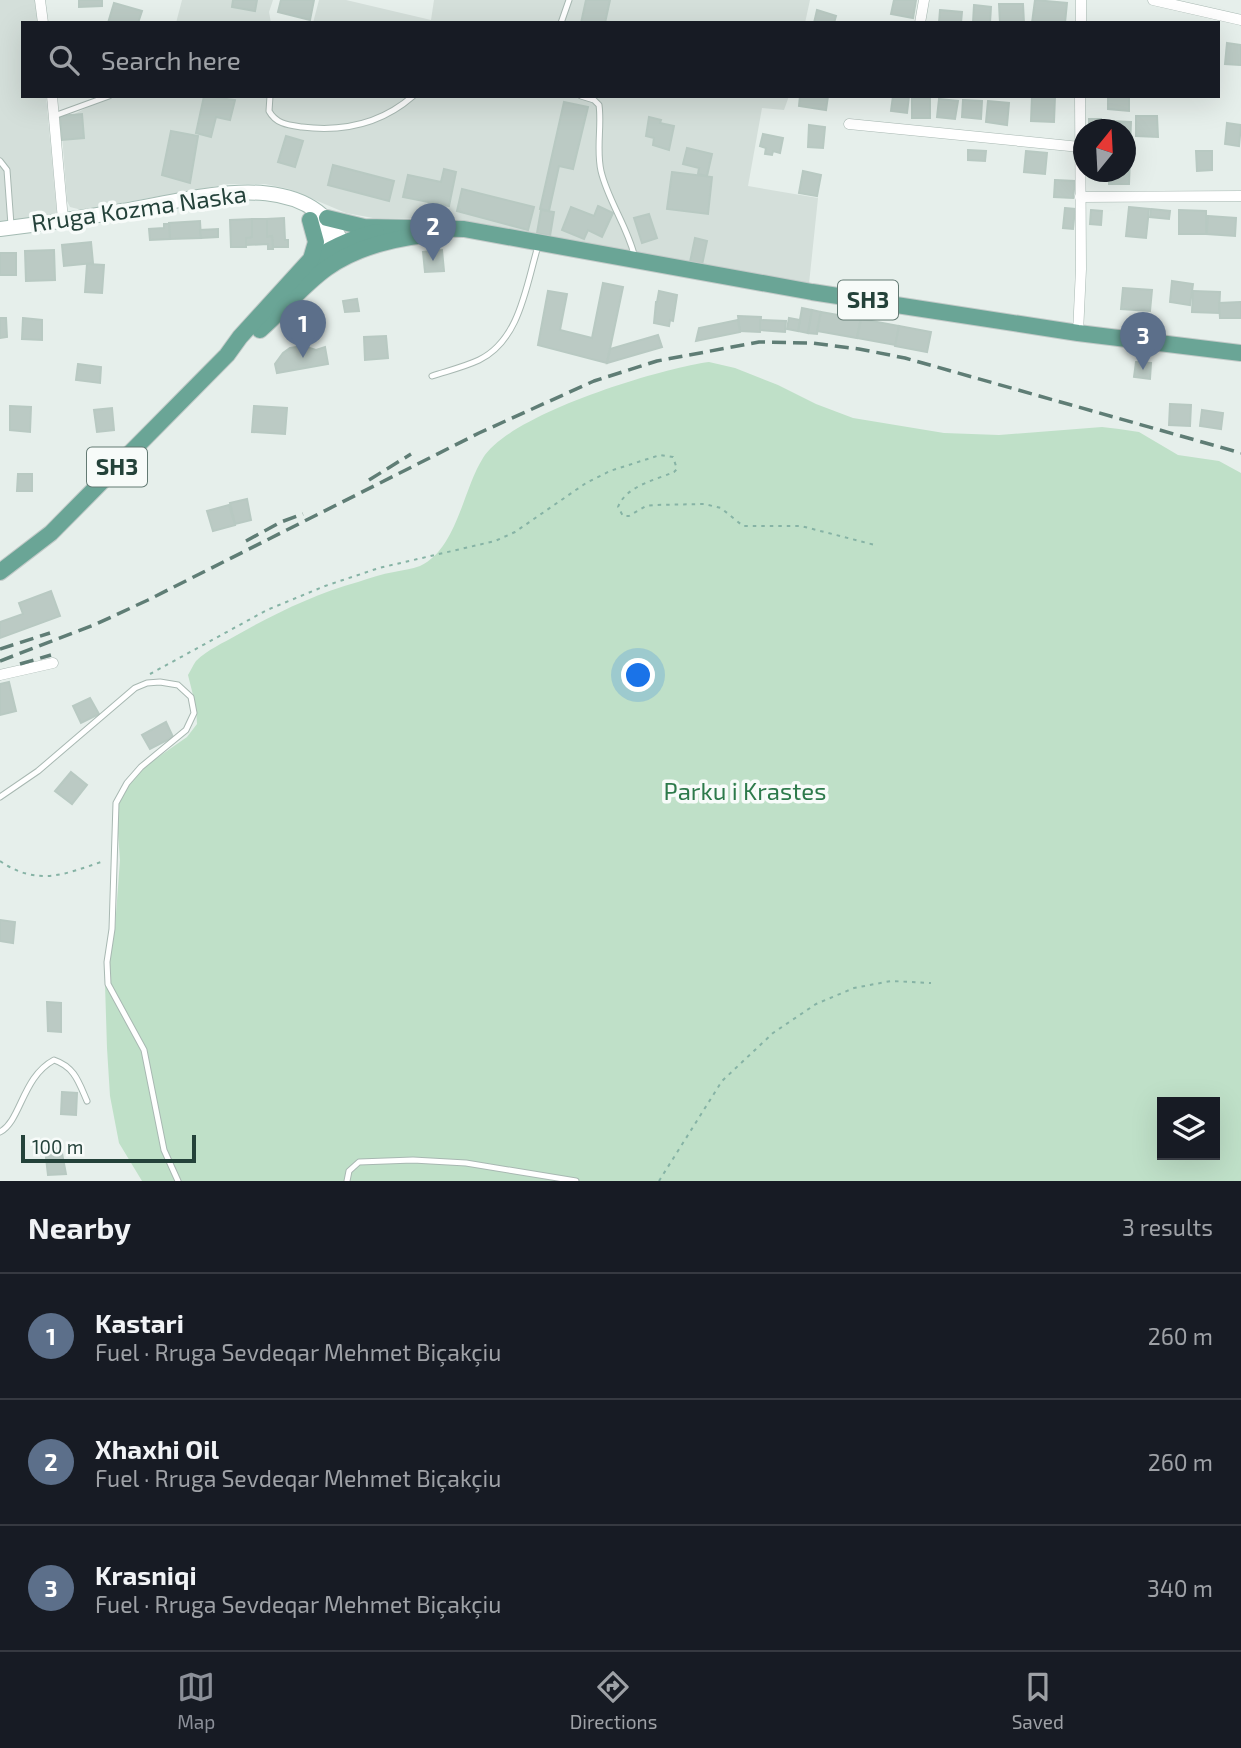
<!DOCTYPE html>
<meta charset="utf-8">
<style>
body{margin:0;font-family:"Exo 2",sans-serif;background:#242831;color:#f1f3f6}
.controls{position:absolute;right:21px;bottom:21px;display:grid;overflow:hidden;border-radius:0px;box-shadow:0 7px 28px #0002}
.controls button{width:63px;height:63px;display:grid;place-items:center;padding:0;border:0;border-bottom:2px solid #363941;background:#171b24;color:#f1f3f6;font:35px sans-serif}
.compass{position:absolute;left:1073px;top:119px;width:63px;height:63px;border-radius:50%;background:#171b24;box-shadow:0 7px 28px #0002;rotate:18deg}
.scale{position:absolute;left:21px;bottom:18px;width:175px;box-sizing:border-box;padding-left:7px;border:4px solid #24423a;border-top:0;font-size:19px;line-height:24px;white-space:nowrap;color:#24423a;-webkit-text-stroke:5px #f7fbf9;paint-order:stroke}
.you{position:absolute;left:639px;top:676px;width:24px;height:24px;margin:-18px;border:5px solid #fff;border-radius:50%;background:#1a73e8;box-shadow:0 0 0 10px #1a73e833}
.badge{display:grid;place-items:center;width:46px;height:46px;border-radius:50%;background:#8c9099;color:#fff;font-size:23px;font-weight:700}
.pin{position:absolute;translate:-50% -58px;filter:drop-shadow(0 2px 4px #0008)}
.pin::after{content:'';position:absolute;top:37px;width:24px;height:21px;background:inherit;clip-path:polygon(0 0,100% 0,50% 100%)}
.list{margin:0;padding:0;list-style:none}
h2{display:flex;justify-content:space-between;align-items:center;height:91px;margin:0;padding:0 28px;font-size:30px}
h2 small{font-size:23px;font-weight:400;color:#9ea1a6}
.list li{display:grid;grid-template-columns:46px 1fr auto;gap:21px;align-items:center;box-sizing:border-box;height:126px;padding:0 28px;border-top:2px solid #363941}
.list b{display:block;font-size:26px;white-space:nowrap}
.list p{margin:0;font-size:23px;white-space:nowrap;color:#9ea1a6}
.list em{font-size:23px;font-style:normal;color:#9ea1a6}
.icon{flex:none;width:38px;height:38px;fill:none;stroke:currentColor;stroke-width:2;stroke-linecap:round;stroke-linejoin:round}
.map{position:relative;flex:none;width:1241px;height:1181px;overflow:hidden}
.search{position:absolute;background:#171b24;box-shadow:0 7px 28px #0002;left:21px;right:21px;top:21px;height:77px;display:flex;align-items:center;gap:18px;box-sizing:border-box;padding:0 24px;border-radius:0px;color:#9ea1a6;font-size:26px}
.sheet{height:469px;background:#171b24}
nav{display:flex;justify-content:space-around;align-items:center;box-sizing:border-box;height:98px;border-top:2px solid #363941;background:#171b24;font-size:19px;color:#9ea1a6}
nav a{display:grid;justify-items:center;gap:4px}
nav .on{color:#8c9099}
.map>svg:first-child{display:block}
</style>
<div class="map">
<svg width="1241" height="1181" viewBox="0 0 1241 1181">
<rect width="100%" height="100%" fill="#e6efeb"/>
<g fill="#d4dfda">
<path d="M0,0h37l2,23h-16v73h23l11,119 -57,9z"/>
<path d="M182,0h91l-4,12 2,11h-95z"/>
<path d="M319,0h27l85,20 3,-20h376l-5,23h-492z"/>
<path d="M109,96h680l-5,14 -22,-2 -14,78 70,12 -9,86 -364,-65 -72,-1 -27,-5 -57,-24 -24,-5h-36l-147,26 -12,-3 -3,-6 -6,-80z"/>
</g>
<path fill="#bfe0c8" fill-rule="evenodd" d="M709,362l26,6 43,17 38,19 37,14 91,15 55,2 103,-8 17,2 20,3 39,23 41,6 22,12v708h-1099l-23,-38 -9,-47 -3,-48 -2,-64 10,-56 5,-68 -3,-40 2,-17 10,-18 12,-16 46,-32 10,-13 -1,-17 -8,-32c3,-5 5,-10 8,-14 11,-11 27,-18 41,-26 39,-22 78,-41 121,-53 12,-4 24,-8 36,-10 8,-2 18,-3 26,-6 37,-17 43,-77 63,-108 27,-44 175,-89 226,-96zM1162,1102h53v53h-53z"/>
<g fill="#bbcac4" stroke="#b8c9c2" stroke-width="2">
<path d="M79,0h23v6l-23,1z"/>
<path d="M233,0h24l-2,11 -23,-4z"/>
<path d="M281,0h33l-4,20 -32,-8z"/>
<path d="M586,0h24l-5,23h-24z"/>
<path d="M894,0h22l-3,18 -22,-4z"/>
<path d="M1035,0l32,3 -2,20h-33z"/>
<path d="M114,3l28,8 -4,12h-30z"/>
<path d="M999,4h24l1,19h-24z"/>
<path d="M974,5l17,2 -1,16h-17z"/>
<path d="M817,10l19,6 -2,7h-20z"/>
<path d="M940,10l22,2 -1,11h-22z"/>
<path d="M1227,43l14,2v20l-16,-1z"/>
<path d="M204,96l31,4 -5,20 -14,-3 -5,20 -15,-4z"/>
<path d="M800,96h28l-2,14 -27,-4z"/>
<path d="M893,96h16l-2,17 -16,-2z"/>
<path d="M1032,96h23l-1,26 -23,-1z"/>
<path d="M1108,96h21v15l-21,-2z"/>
<rect x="912" y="98" width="18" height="20"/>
<path d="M939,99l19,2 -3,18 -18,-2z"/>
<path d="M963,100l19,1 -1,18 -19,-2z"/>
<path d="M988,101l21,2 -2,22 -21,-3z"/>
<path d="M564,102l24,5 -15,62 -14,-3 -10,45 -9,-2z"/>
<path d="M82,114l2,24 -22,2 -2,-24z"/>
<path d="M1136,116h21l1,21 -22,-1z"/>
<path d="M649,117l12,3 -1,3 14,3 -5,24 -16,-5 1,-7 -8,-2z"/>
<rect x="1089" y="119" width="12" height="11"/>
<path d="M1109,121l22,1 -1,25 -4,-1v-16h-18z"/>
<path d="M1227,123l14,2 -2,21 -14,-2z"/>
<path d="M809,125l16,2 -2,21 -15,-1z"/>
<path d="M171,131l27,5 -8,47 -28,-8z"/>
<path d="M763,134l20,4 -3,15 -7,-2 -1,4 -7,-1 1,-6 -6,-2z"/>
<path d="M286,136l17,5 -8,26 -17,-5z"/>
<path d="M687,148l25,6 -5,22 -9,-2 1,-6 -16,-4z"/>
<path d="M968,150l18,1 -1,10 -17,-1z"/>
<path d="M1026,151l21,2 -2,21 -21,-2z"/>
<path d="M1196,151h16v19l-15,1z"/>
<path d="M1126,158h4l-1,26h-20v-12h17z"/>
<path d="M333,165l61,16 -5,20 -61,-16z"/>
<path d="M444,169l12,3 -7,34 -46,-9 5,-22 33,7z"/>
<path d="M803,171l18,4 -4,21 -18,-3z"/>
<path d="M672,172l40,5 -4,37 -41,-5z"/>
<path d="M1055,180l20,1 -2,17 -19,-1z"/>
<path d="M462,189l72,18 -6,23 -71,-19z"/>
<path d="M598,206l15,7 -11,24 -14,-7 -4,9 -22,-9 9,-23 23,9z"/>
<path d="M1129,207l20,2 -3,29 -20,-2z"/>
<path d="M1065,208l10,1 -2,20 -10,-1z"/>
<path d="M1151,209l19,2 -1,8 -19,-2z"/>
<path d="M541,210l13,2 -4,24 -13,-3z"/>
<path d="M1091,210l11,1 -1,14 -11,-1z"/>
<path d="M1179,210l27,1v23h-27z"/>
<path d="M649,214l8,24 -15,5 -8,-25z"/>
<path d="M1208,216l28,2 -1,18 -28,-2z"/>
<path d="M284,218l1,22h3v7h-15l-1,-11 -5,1v-18z"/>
<path d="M252,219h15v18l5,-1 1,13h-5v-5l-22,1v-7l6,-1z"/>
<path d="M252,219v18l-6,1v9h-15l-1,-27z"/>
<path d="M200,221l1,17 -31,1 -1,-16z"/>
<path d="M164,224h5l1,15 -20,1 -1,-11 15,-1z"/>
<path d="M218,229v8l-17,1 -1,-8z"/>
<path d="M695,238l12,3 -5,24 -12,-3z"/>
<path d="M91,242l2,21 -29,3 -2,-21z"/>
<path d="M54,250l1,30 -29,1 -1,-30z"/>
<path d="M442,250l2,21 -19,1 -2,-20z"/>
<rect x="0" y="253" width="16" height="22"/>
<path d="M87,264l17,1 -2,28 -17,-1z"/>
<path d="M1172,281l21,3 -3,21 -20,-3z"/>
<path d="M603,283l20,4 -16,76 -69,-18 10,-54 19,3 -7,36 32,8z"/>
<path d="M1123,288l29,2 -2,21 -29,-2z"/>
<path d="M659,291l18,4 -4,26 -3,-1 -1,6 -15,-3 2,-21h1z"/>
<path d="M1193,291l27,1 -1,21 -27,-1z"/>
<path d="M357,299l2,12 -14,1 -2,-11z"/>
<path d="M1241,302v16h-21l-1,-15z"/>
<path d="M802,308l10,2 -4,23 -10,-2z"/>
<path d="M812,310l9,2 -4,22 -9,-1z"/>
<path d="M821,312l40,7 -4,19 -40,-7z"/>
<path d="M738,316l23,1 -1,15 -20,-1z"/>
<path d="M0,318h6l1,19 -7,1z"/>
<path d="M23,318l19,2v20l-20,-1z"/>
<path d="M789,318l11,2 -2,11 -11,-2z"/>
<path d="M861,319l38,7 -3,19 -39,-7z"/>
<path d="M738,320l2,12 -44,9 3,-13z"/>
<path d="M760,320l26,1 -1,11 -25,-2z"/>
<path d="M899,326l32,6 -4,20 -32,-6z"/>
<path d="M658,335l4,12 -55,16 3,-14z"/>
<path d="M386,336l2,22 -23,2 -1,-23z"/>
<path d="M303,346l13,4 9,-3 3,17 -51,9 -2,-9 8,-11 7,-5z"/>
<path d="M1136,362l15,1 -1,16 -16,-2z"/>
<path d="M78,364l23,3 -1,16 -24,-3z"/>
<path d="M1170,404l21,1 -1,21 -21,-1z"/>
<path d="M10,406l21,1 -1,25 -20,-2z"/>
<path d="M254,406l33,2 -2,26 -33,-2z"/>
<path d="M112,408l2,22 -17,2 -3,-22z"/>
<path d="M1202,410l21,3 -2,16 -21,-3z"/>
<path d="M18,474h14v17h-15z"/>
<path d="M247,499l4,21 -16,4 -5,-21z"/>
<path d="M229,505l6,20 -22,6 -6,-20z"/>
<path d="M51,591l9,25 -60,22v-16l23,-8 -4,-11z"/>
<path d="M9,682l7,29 -16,4v-31z"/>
<path d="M90,698l9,16 -18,9 -8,-17z"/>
<path d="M166,722l7,15 -23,12 -8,-14z"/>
<path d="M71,772l16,13 -15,19 -17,-13z"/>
<path d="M0,920l15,2 -2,21 -13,-2z"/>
<path d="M47,1002l14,1v29l-13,-1z"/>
<path d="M62,1092l15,1 -1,22 -15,-1z"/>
<path d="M61,1148l5,26 -18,1 -3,-26z"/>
</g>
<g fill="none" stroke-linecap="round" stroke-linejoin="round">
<defs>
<g id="service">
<path d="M561,23l8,-23"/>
<path d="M270,96l-1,15c7,13 19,14 33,16 41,5 79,-3 111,-31"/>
<path d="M581,96l13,4 5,5c3,21 -3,44 2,66 7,30 27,56 34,87"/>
<path d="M54,116l55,-20"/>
<path d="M0,161l7,9 4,55"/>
<path d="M432,376c15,-5 32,-9 47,-16 41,-20 47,-74 59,-114"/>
<path d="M0,797l38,-26 97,-83 12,-5 13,-1 18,3 13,12 3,16 -8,17 -45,37 -14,16 -11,20 -4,126 -5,33 1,22 36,66 20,100 14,31"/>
<path d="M0,1132c21,-11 22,-55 54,-72 21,7 25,23 33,41"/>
<path d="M347,1181l2,-10 10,-9 54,-2 53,3 110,18"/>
</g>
<g id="minor">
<path d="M40,0l3,23"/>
<path d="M1153,0l88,20"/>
<path d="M920,23l4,-23"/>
<path d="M1081,23v-23"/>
<path d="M52,96l11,124"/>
<path d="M849,124l231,23"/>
<path d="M1080,197l161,-1"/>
<path d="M1078,333l3,-64 -1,-173"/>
<path d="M0,675l53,-12"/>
</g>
<g id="secondary">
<path d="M311,220l16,21 8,17"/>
<path d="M0,229c41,-5 81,-11 122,-18 70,-11 191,-52 224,41"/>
</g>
<g id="primary">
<path d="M327,218l37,9 100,2 348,63 266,41 163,20"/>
<path d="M308,264c21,-16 42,-25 68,-32"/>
<path d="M260,330c23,-20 43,-45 67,-62 28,-20 64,-29 97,-33"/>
<path d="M0,572l51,-39 176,-178 13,-18 71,-78 5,-17 -6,-22"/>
</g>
</defs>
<use href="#service" stroke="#a8b8b2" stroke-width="7"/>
<use href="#minor" stroke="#a8b8b2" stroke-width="11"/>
<use href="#secondary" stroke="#a4bbb3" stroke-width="16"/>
<use href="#primary" stroke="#c2cac8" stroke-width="18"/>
<g stroke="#86b3a5" stroke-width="2" stroke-dasharray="3.5 5" stroke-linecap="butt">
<path d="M150,674l117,-64 58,-24 54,-18 116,-27 20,-9 71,-49 24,-12 50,-16 13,2 4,12 -3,3c-19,8 -48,14 -56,35l5,9h6l17,-10 8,-1 50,-1 17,4 22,18h58l74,19"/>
<path d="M0,861c38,26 65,13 104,0"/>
<path d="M659,1181l63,-100 51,-48 43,-29 38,-16 37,-7 40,2"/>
</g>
<use href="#service" stroke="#fff" stroke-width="5"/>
<use href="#minor" stroke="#fff" stroke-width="10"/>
<use href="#secondary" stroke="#fff" stroke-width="14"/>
<use href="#primary" stroke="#6aa596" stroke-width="16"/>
<g stroke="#5f7d75" stroke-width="3.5" stroke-dasharray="14 7" stroke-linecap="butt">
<path d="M369,480l42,-26"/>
<path d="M246,541l35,-19 22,-8"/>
<path d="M0,649l50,-16"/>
<path d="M0,661l94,-36 54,-25 331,-167 115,-52 63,-20 102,-19 53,1 47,6 46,9 336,95"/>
<path d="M20,664l31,-9"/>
</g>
</g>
<g text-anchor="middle" stroke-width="7" stroke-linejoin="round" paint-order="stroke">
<g fill="#f7fbf9" stroke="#637a73" stroke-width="2">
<rect x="838" y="280.5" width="60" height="39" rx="5"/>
<rect x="87" y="447.5" width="60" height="39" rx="5"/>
</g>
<g font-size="23" font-weight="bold" fill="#24423a">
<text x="868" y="308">SH3</text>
<text x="117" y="475">SH3</text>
</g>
<g font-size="24" fill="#24423a" stroke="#f7fbf9">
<text transform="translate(139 209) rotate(-8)" y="8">Rruga Kozma Naska</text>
</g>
<g font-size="24" fill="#2d7a4b" stroke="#f7fbf9">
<text x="745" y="800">Parku i Krastes</text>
</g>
</g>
</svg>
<div class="controls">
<button><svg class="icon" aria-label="layers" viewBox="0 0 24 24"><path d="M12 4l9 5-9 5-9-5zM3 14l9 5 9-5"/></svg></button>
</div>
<svg class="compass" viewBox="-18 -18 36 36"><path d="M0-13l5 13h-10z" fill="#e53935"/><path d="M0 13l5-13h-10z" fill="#9ea1a6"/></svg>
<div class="scale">100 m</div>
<div class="you"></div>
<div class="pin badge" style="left:303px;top:358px;background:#5c6f8a">1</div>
<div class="pin badge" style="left:433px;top:261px;background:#5c6f8a">2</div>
<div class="pin badge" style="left:1143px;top:370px;background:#5c6f8a">3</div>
<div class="search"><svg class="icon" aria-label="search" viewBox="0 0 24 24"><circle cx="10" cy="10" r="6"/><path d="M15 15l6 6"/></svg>Search here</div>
</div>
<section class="sheet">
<h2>Nearby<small>3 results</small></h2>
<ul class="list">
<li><span class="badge" style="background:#5c6f8a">1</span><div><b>Kastari</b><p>Fuel · Rruga Sevdeqar Mehmet Biçakçiu</p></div><em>260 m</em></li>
<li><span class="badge" style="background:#5c6f8a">2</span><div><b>Xhaxhi Oil</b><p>Fuel · Rruga Sevdeqar Mehmet Biçakçiu</p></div><em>260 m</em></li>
<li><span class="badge" style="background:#5c6f8a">3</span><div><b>Krasniqi</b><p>Fuel · Rruga Sevdeqar Mehmet Biçakçiu</p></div><em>340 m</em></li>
</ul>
</section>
<nav>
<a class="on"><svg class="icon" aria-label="map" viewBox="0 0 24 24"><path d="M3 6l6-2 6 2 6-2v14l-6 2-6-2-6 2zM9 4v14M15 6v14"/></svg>Map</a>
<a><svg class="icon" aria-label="directions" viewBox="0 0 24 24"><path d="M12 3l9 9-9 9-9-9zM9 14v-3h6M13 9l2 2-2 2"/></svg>Directions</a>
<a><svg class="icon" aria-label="saved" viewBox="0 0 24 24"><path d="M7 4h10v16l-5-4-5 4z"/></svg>Saved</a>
</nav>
